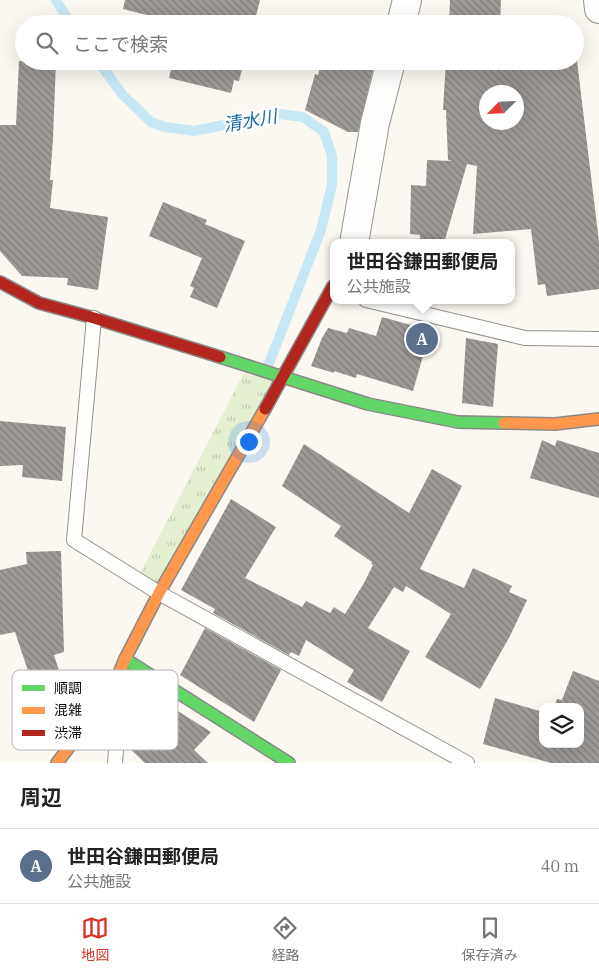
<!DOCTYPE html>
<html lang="ja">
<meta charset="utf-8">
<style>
body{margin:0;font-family:"IBM Plex Serif","Noto Sans JP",serif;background:#f6f6f6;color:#222}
.controls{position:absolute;right:15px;bottom:15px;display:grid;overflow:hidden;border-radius:10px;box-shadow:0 5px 20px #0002}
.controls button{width:45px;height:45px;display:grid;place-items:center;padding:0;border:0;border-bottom:1px solid #e0e0e0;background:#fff;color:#222;font:25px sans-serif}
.compass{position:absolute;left:479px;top:85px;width:45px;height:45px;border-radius:50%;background:#fff;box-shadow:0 5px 20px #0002;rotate:246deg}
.you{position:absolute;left:248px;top:441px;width:18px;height:18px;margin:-12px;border:4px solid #fff;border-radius:50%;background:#1a73e8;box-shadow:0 0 0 8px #1a73e833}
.badge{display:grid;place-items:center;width:32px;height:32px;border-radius:50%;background:#d93025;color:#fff;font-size:16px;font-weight:700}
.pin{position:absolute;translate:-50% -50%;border:2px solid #fff;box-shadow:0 1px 5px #0006}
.popup{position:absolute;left:330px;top:239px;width:185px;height:65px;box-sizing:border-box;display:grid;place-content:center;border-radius:10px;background:#fff;filter:drop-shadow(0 1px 4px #0005);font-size:16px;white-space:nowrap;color:#767676}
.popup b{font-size:19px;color:#222}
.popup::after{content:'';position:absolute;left:50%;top:100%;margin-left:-10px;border:10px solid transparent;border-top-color:#fff}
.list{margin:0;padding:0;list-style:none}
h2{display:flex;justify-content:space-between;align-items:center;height:65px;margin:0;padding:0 20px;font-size:21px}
h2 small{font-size:16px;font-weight:400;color:#767676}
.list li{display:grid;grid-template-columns:32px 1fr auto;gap:15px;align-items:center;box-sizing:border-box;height:75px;padding:0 20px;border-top:1px solid #e0e0e0}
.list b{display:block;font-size:19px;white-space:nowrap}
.list p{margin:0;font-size:16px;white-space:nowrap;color:#767676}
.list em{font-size:16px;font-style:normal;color:#767676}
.icon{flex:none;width:28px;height:28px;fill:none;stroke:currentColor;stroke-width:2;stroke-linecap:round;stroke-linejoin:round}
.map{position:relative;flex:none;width:599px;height:763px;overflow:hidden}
.search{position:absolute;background:#fff;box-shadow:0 5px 20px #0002;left:15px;right:15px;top:15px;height:55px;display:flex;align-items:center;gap:12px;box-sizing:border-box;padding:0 18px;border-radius:28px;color:#767676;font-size:19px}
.sheet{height:140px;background:#fff}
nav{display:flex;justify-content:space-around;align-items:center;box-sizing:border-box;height:70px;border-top:1px solid #e0e0e0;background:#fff;font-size:14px;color:#767676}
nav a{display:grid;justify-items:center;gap:2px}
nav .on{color:#d93025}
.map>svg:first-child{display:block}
</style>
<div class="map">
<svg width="599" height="763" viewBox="0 0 599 763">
<defs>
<pattern id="park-tufts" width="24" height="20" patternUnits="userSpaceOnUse" patternTransform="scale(1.25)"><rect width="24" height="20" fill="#e5efd1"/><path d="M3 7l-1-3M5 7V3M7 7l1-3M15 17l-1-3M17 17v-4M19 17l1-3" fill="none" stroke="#c3ccb2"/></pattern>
<pattern id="building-back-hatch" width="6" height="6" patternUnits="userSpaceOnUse" patternTransform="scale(1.25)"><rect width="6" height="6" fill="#9e9a97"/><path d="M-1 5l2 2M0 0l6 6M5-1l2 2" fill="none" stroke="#7f7c7a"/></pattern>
</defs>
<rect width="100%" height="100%" fill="#fbf8f1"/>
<path fill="url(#park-tufts)" d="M244,373l36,9 -118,206 -25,-9z"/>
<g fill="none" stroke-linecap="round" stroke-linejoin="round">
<g stroke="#c8e7f4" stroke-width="10">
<path d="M56,0l15,24"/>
<path d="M98,61l24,33 29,28 14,5 29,4 85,-17 24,3 21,15 8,24v29l-11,45 -55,141"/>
</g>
</g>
<g fill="url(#building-back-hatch)" fill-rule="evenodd">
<path d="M125,0h135l-6,24h-72l-59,-15z"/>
<path d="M450,0h51l-1,24h-51z"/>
<path d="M19,61h37l-3,78 -3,41h3l-3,28 58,9 -10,73 -31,-5 1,-7 -46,-2 -22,-25v-126h16z"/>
<path d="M173,61h71l-5,20 -5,-1 -3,13 -62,-15z"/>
<path d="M322,61h53l-17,71h-10l-43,-22 10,-36 3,1z"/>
<path d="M446,61h131l22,181v47l-52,7 -2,-12 -7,1 -7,-56 -58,5 4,-68 -10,-2 -23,79h-24v-8l-10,-1 1,-49 15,1 1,-26 25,1 -4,-1 -2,-50h-3zM486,92h30v30h-30z"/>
<path d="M163,202l44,18 -2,4 40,17 -28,67 -27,-11 4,-9 -4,-2 12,-28 -53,-22z"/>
<path d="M382,317l36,10 -7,25 12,4 -10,35 -56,-17 -1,4 -22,-7v2l-23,-7 11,-28 6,-10 19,5 2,-5 27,8z"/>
<path d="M466,338l32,6 -5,63 -31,-4z"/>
<path d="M0,421l66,6 -4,54 -40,-4 1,-12 -23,1z"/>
<path d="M542,440l13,6 2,-6 42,13v45l-69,-20z"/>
<path d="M304,444l105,69 23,-44 30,17 -42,83 44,19 9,-20 39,18 -3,6 18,8 -17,36 -30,53 -55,-32 26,-43 -45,-28 -3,6 -9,-5 -26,41 42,23 -28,51 -35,-20 7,-12 -48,-30 -7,16 -8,-4 -2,3 -76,-42 2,-4 -34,-19 50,-91 45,28 -31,51 57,29 4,-6 24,12 4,-6 11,7 19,-31 9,-18 -2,-1 1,-2 -38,-26 7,-10 -59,-40z"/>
<path d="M61,551l3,101 -10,3 10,31 -16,44 -33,-98 -15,3v-65l27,-6 -1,-12z"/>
<path d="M205,628l76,42 -27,52 -74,-47z"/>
<path d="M573,671l26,10v82h-48l-68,-19 12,-46 48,14v32h37v-37h-26l3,-8 5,1z"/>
<path d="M165,703l46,29 -17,18 14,13h-63l-17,-16 11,-11 -3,-3z"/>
</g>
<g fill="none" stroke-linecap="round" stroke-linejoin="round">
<defs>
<g id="lane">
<path d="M366,300l159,38 74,1"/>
<path d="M94,318l-20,222 85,53 308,170"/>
<path d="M113,693l4,44 -2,26"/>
</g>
<g id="street">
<path d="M598,0l1,9"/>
<path d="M401,24l6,-24"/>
<path d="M354,243l21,-120 16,-62"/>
</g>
<g id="fast">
<path d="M220,357l148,47 90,18 46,1"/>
<path d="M125,659l164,104"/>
</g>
<g id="slow">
<path d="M504,423l51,1 44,-5"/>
<path d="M57,763l55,-73 13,-31 34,-66 106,-184"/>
</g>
<g id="jam">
<path d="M0,282l39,21 55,15 126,39"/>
<path d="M265,409l68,-123"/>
</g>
</defs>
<use href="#lane" stroke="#949390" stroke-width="16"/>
<use href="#street" stroke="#949390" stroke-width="30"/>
<use href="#fast" stroke="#8b8986" stroke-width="14"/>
<use href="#slow" stroke="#8b8986" stroke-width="14"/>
<use href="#jam" stroke="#8b8986" stroke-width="14"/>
<use href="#lane" stroke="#fefefd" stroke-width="14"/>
<use href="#street" stroke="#fefefd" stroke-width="28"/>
<use href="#fast" stroke="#63d668" stroke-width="11"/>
<use href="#slow" stroke="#ff974d" stroke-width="11"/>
<use href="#jam" stroke="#b3261e" stroke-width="11"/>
</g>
<g text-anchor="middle" stroke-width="5" stroke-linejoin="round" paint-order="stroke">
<g font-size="18" font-style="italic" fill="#186a9d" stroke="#fff">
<text transform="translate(250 121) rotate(-10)" y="6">清水川</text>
</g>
</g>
<rect x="12" y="670" width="166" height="80" rx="8" fill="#fff" stroke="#b6b6b6" stroke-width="1"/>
<rect x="22" y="685" width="23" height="6" fill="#63d668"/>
<rect x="22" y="707" width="23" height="7" fill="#ff974d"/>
<rect x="22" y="730" width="23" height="6" fill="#b3261e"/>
<g font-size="14" fill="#0d0d0d">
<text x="54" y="693">順調</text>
<text x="54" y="715">混雑</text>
<text x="54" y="738">渋滞</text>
</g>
</svg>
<div class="controls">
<button><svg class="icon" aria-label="layers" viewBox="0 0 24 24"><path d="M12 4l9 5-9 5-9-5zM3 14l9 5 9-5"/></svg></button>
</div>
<svg class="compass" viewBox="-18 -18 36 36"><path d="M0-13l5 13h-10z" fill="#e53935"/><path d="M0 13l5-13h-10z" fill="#767676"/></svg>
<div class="you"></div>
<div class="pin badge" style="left:422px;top:339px;background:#5c6f8a">A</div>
<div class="popup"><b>世田谷鎌田郵便局</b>公共施設</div>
<div class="search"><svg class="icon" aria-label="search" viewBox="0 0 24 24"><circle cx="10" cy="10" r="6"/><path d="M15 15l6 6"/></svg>ここで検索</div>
</div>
<section class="sheet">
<h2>周辺<small></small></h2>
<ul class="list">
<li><span class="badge" style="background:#5c6f8a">A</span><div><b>世田谷鎌田郵便局</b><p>公共施設</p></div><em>40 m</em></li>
</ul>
</section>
<nav>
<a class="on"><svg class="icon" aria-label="map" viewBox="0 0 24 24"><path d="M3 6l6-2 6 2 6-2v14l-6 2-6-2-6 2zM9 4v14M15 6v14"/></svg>地図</a>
<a><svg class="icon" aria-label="directions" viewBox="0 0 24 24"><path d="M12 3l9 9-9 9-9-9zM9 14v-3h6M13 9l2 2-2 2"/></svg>経路</a>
<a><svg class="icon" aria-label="saved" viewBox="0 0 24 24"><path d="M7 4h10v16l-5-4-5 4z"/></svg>保存済み</a>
</nav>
